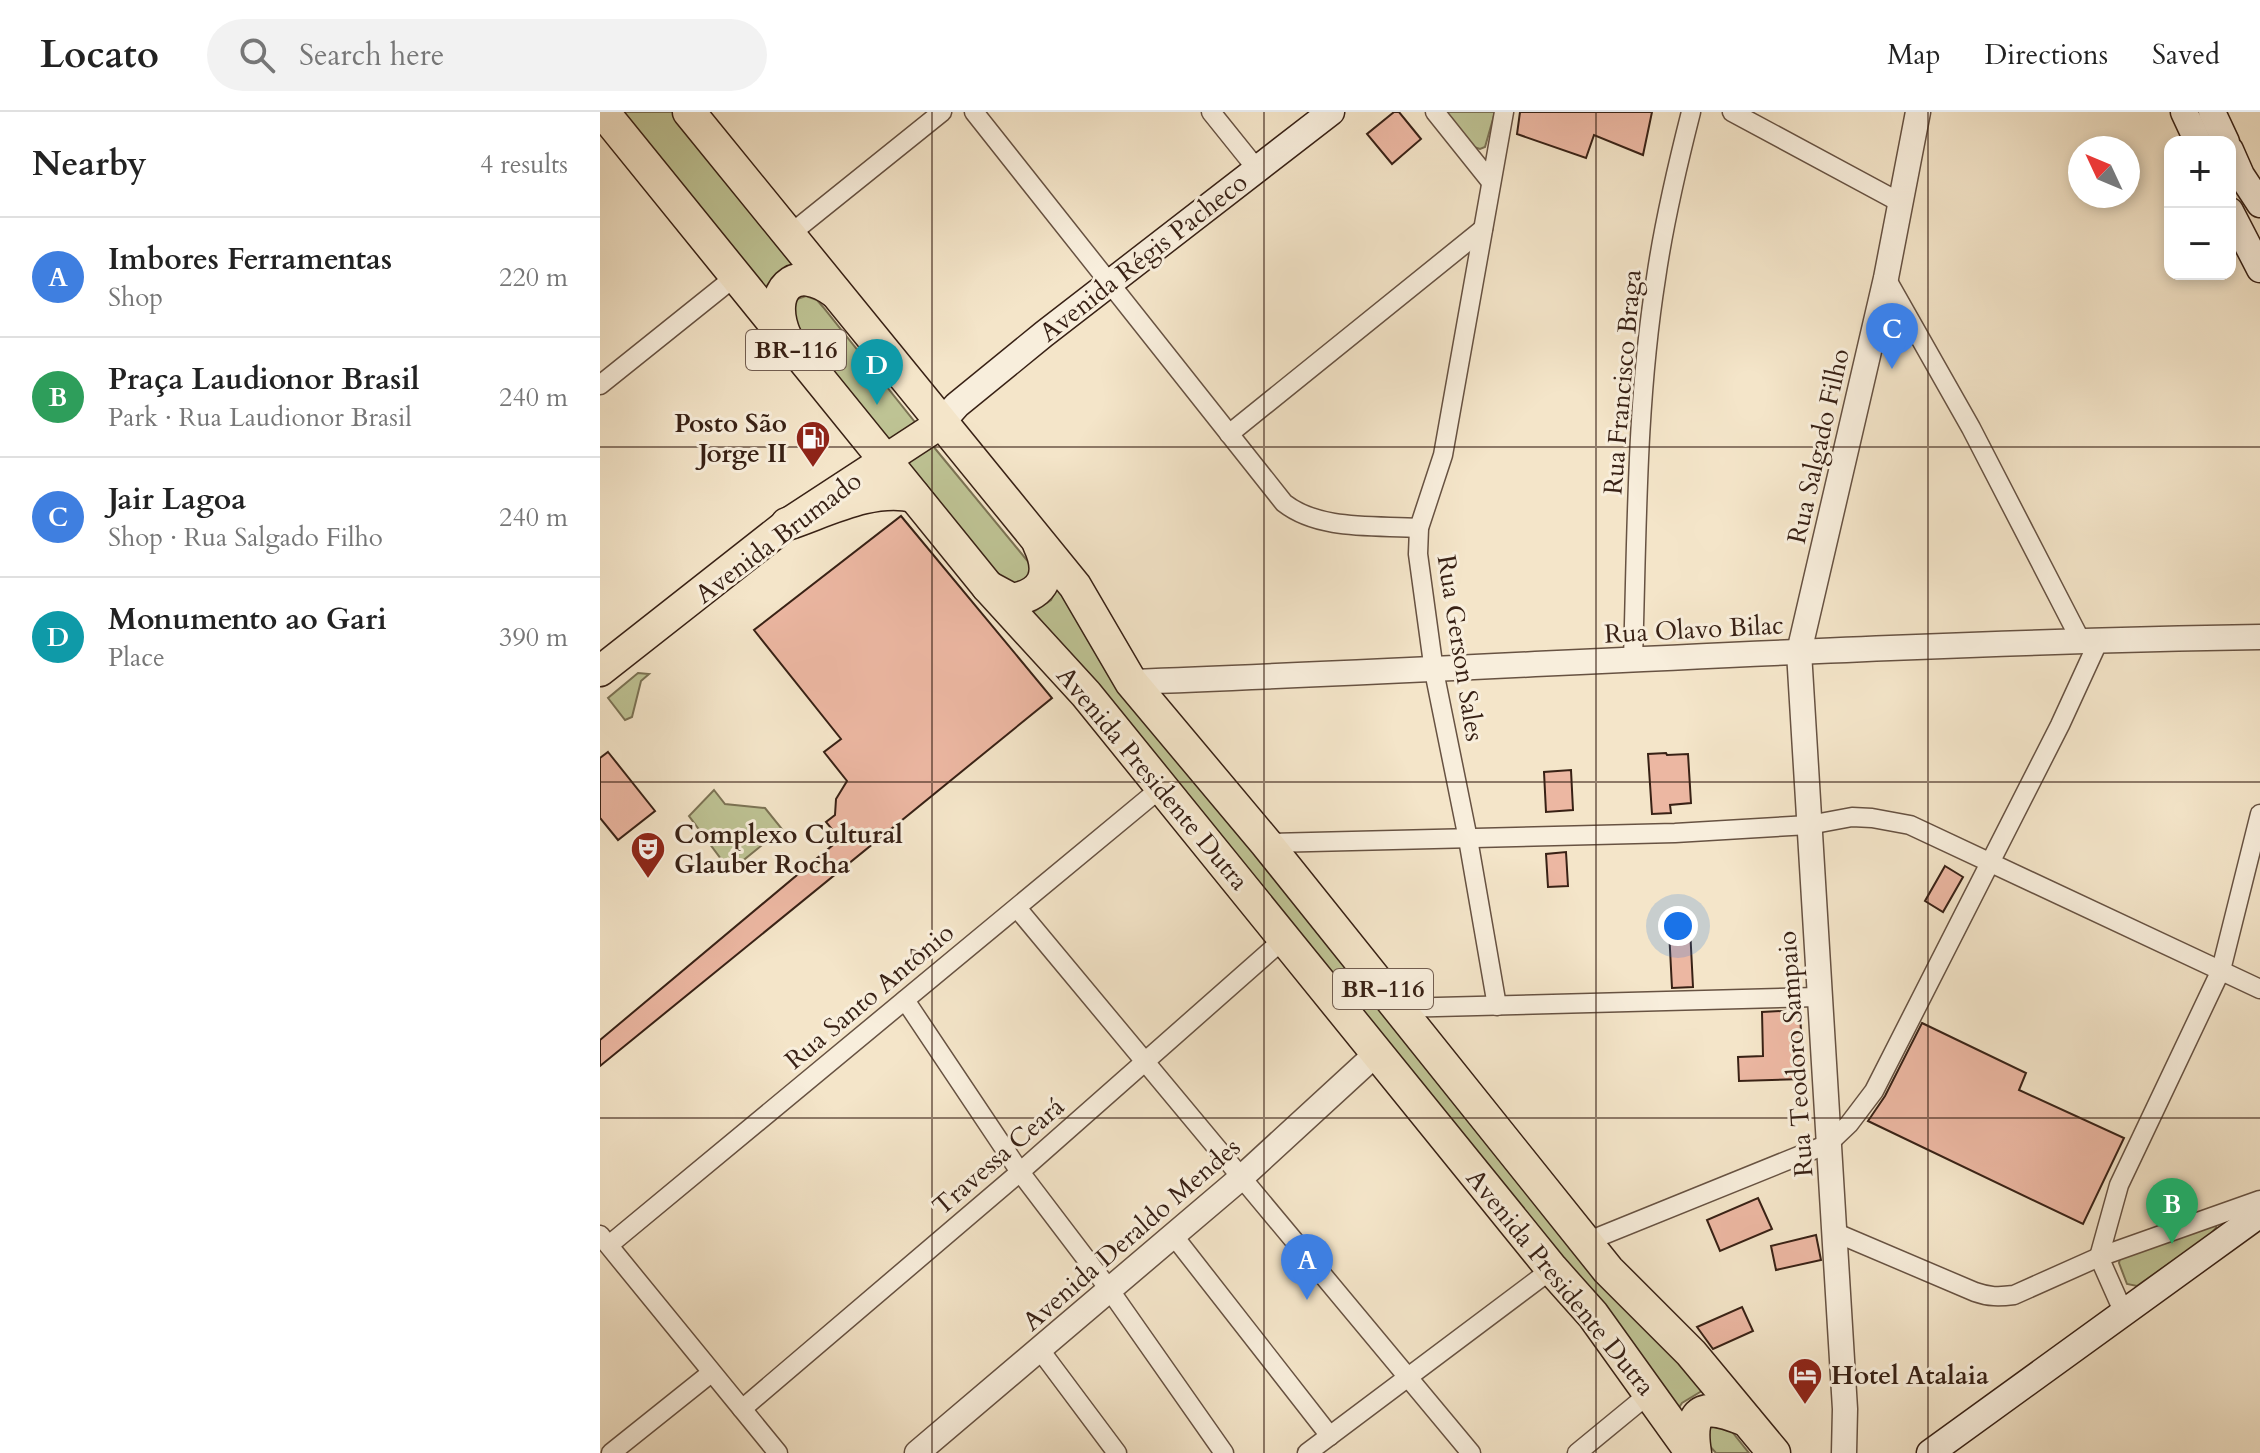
<!DOCTYPE html>
<meta charset="utf-8">
<style>
body{margin:0;font-family:Cardo,serif;background:#f2f2f2;color:#222}
.controls{position:absolute;right:24px;top:24px;display:grid;overflow:hidden;border-radius:16px;box-shadow:0 4px 12px #0003}
.controls button{width:72px;height:72px;display:grid;place-items:center;padding:0;border:0;border-bottom:2px solid #e0e0e0;background:#fff;color:#222;font:40px sans-serif}
.compass{position:absolute;left:1468px;top:24px;width:72px;height:72px;border-radius:50%;background:#fff;box-shadow:0 4px 12px #0003;rotate:314deg}
.you{position:absolute;left:1078px;top:814px;width:28px;height:28px;margin:-20px;border:6px solid #fff;border-radius:50%;background:#1a73e8;box-shadow:0 0 0 12px #1a73e833}
.badge{display:grid;place-items:center;width:52px;height:52px;border-radius:50%;background:#8f2418;color:#fff;font-size:26px;font-weight:700}
.pin{position:absolute;translate:-50% -66px;filter:drop-shadow(0 2px 4px #0008)}
.pin::after{content:'';position:absolute;top:42px;width:28px;height:24px;background:inherit;clip-path:polygon(0 0,100% 0,50% 100%)}
.list{margin:0;padding:0;list-style:none}
h2{display:flex;justify-content:space-between;align-items:center;height:104px;margin:0;padding:0 32px;font-size:34px}
h2 small{font-size:26px;font-weight:400;color:#767676}
.list li{display:grid;grid-template-columns:52px 1fr auto;gap:24px;align-items:center;box-sizing:border-box;height:120px;padding:0 32px;border-top:2px solid #e0e0e0}
.list b{display:block;font-size:30px;white-space:nowrap}
.list p{margin:0;font-size:26px;white-space:nowrap;color:#767676}
.list em{font-size:26px;font-style:normal;color:#767676}
.icon{flex:none;width:44px;height:44px;fill:none;stroke:currentColor;stroke-width:2;stroke-linecap:round;stroke-linejoin:round}
.map{position:relative;flex:none;width:1660px;height:1341px;overflow:hidden}
header{display:flex;align-items:center;gap:48px;box-sizing:border-box;height:112px;padding:0 40px;background:#fff;border-bottom:2px solid #e0e0e0}
header strong{font-size:38px}
nav{display:flex;gap:44px;margin-inline-start:auto;font-size:28px}
.search{width:560px;height:72px;background:#f2f2f2;display:flex;align-items:center;gap:20px;box-sizing:border-box;padding:0 28px;border-radius:44px;color:#767676;font-size:30px}
main{display:flex}
aside{flex:1;background:#fff}
.map>svg:first-child{display:block}
</style>
<header>
<strong>Locato</strong>
<div class="search"><svg class="icon" aria-label="search" viewBox="0 0 24 24"><circle cx="10" cy="10" r="6"/><path d="M15 15l6 6"/></svg>Search here</div>
<nav><a>Map</a><a>Directions</a><a>Saved</a></nav>
</header>
<main>
<aside>
<h2>Nearby<small>4 results</small></h2>
<ul class="list">
<li><span class="badge" style="background:#3f7fe0">A</span><div><b>Imbores Ferramentas</b><p>Shop</p></div><em>220 m</em></li>
<li><span class="badge" style="background:#2e9e5b">B</span><div><b>Praça Laudionor Brasil</b><p>Park · Rua Laudionor Brasil</p></div><em>240 m</em></li>
<li><span class="badge" style="background:#3f7fe0">C</span><div><b>Jair Lagoa</b><p>Shop · Rua Salgado Filho</p></div><em>240 m</em></li>
<li><span class="badge" style="background:#0f9aa8">D</span><div><b>Monumento ao Gari</b><p>Place</p></div><em>390 m</em></li>
</ul>
</aside>
<div class="map">
<svg width="1660" height="1341" viewBox="0 0 1660 1341">
<rect width="100%" height="100%" fill="#f4e5c9"/>
<filter id="stains"><feTurbulence type="fractalNoise" baseFrequency=".0025" numOctaves="4"/><feColorMatrix values="0 0 0 0 .2 0 0 0 0 .09 0 0 0 0 .02 0 0 0 .5 -.17"/></filter>
<radialGradient id="worn" r=".72"><stop offset=".6" stop-color="#630" stop-opacity="0"/><stop offset="1" stop-color="#630" stop-opacity=".3"/></radialGradient>
<g fill="#bec394" stroke="#7b7254" stroke-width="2">
<path d="M14,0h61l123,153 -32,28z"/>
<path d="M845,0h50l-10,35 -5,2 -6,-2z"/>
<path d="M206,184l11,4 6,7 99,124 -32,19 -103,-136 7,-14z"/>
<path d="M333,334l102,124 -20,25 -113,-129z"/>
<path d="M457,475l648,802 -23,14 -6,9 -647,-797 22,-15z"/>
<path d="M38,561l11,1 -8,7 -9,36 -7,3 -17,-22z"/>
<path d="M114,678l11,14 40,4 17,21 -52,42 -41,-55z"/>
<path d="M1616,1112v4l-6,7 -73,51 -10,-2 -8,-21 1,-5z"/>
<path d="M1114,1310l15,6 20,25h-33l-9,-10 -1,-15z"/>
</g>
<g fill="#ecb7a2" stroke="#382115" stroke-width="2">
<path d="M794,0h5l22,27 -29,25 -25,-30z"/>
<path d="M920,0h132l-9,43 -49,-20 -8,23 -69,-24z"/>
<path d="M301,404l151,182 -452,368v-26l240,-201 -14,-17 9,-7 1,-16 11,-18 -23,-29 17,-13 -87,-109z"/>
<path d="M8,640l47,59 -37,29 -18,-22v-60z"/>
<path d="M1066,641l1,2 21,-1 3,49 -21,2 1,8 -19,1 -4,-60z"/>
<path d="M971,658l2,40 -27,2 -2,-40z"/>
<path d="M966,740l2,34 -20,1 -2,-33z"/>
<path d="M1345,754l18,11 -20,35 -18,-11z"/>
<path d="M1090,816l3,59 -21,1 -3,-58z"/>
<path d="M1200,898l3,69 -64,2 -1,-24 25,-1 -1,-44z"/>
<path d="M1322,911l104,50 -7,17 105,48 -41,86 -215,-103 17,-25z"/>
<path d="M1158,1086l14,31 -52,22 -13,-31z"/>
<path d="M1216,1123l5,25 -45,10 -5,-24z"/>
<path d="M1142,1195l11,24 -40,18 -16,-22z"/>
</g>
<g fill="none" stroke-linecap="round" stroke-linejoin="round">
<defs>
<g id="minor">
<path d="M374,0l310,391c36,28 91,22 135,25"/>
<path d="M611,0l45,56"/>
<path d="M835,0l56,70"/>
<path d="M1132,0l169,91"/>
<path d="M189,123l153,-123"/>
<path d="M1286,166l85,150 110,213"/>
<path d="M0,273l136,-109"/>
<path d="M629,322l254,-205"/>
<path d="M1033,547c4,-126 3,-255 23,-381 8,-56 21,-111 35,-166"/>
<path d="M666,731l409,-10 134,-8 43,-8 20,1 38,7 350,164"/>
<path d="M417,796l454,545"/>
<path d="M305,888l115,172 89,117 115,164"/>
<path d="M897,894l-29,-167 -34,-168 -16,-117 1,-26 24,-73 61,-343"/>
<path d="M798,896l420,-11"/>
<path d="M1234,1120l141,60c14,5 24,5 39,3l85,-38 161,-57"/>
<path d="M0,1123l178,218"/>
<path d="M573,1123l157,201"/>
<path d="M986,1130l242,-98 21,-20 25,-33 186,-366 39,-85"/>
<path d="M9,1133l553,-458"/>
<path d="M1523,1199l-24,-54 20,-72 102,-215 39,-156"/>
<path d="M440,1238l77,103"/>
<path d="M142,1297l278,-237 265,-234"/>
<path d="M11,1341l100,-80"/>
<path d="M707,1341l245,-184"/>
<path d="M977,1341l73,-60"/>
</g>
<g id="tertiary">
<path d="M531,570c377,-14 753,-39 1129,-45"/>
<path d="M317,1341l325,-276 135,-124"/>
<path d="M1244,1341l1,-44 -46,-757 87,-374 32,-166"/>
</g>
<g id="secondary">
<path d="M1584,0l14,30"/>
<path d="M1612,0l14,30"/>
<path d="M1630,38l11,25 19,29"/>
<path d="M1630,99l30,58"/>
<path d="M340,312l17,-19 87,-71 287,-222"/>
<path d="M1330,1341l330,-239"/>
</g>
<path id="primary" d="M0,559l187,-147 153,-100"/>
<g id="trunk">
<path d="M3,0l385,475 98,107 466,575 41,46 99,138"/>
<path d="M89,0l386,474 56,96 135,161 342,427 83,83 83,100"/>
<path d="M185,224c-19,-45 9,-75 50,-44"/>
<path d="M187,412c39,-13 85,-38 127,-28"/>
<path d="M388,475l24,13c33,-6 41,-26 27,-56"/>
<path d="M1095,1341c-8,-50 13,-48 51,-33"/>
</g>
</defs>
<use href="#minor" stroke="#675242" stroke-width="21"/>
<use href="#tertiary" stroke="#675242" stroke-width="27"/>
<use href="#secondary" stroke="#382115" stroke-width="29"/>
<use href="#primary" stroke="#382115" stroke-width="33"/>
<use href="#trunk" stroke="#382115" stroke-width="35"/>
<use href="#minor" stroke="#f8eedc" stroke-width="18"/>
<use href="#tertiary" stroke="#f8eedc" stroke-width="24"/>
<use href="#secondary" stroke="#f8eedc" stroke-width="26"/>
<use href="#primary" stroke="#f4e5c9" stroke-width="30"/>
<use href="#trunk" stroke="#f4e5c9" stroke-width="32"/>
</g>
<path fill="none" stroke="#382115" stroke-width="2" stroke-opacity="0.55" d="M332,0v1341M664,0v1341M996,0v1341M1328,0v1341M0,335h1660M0,670h1660M0,1006h1660"/>
<defs>
<symbol id="fuel-pin" viewBox="-11 -11 22 30"><path d="M0 17L-7.5 6A9.5 9.5 0 1 1 7.5 6Z" fill="#8f2418" stroke="#f8eedc"/><path d="M-5.5-6h7V0h2V4h1.3V-2.5L3-4.5l.8-.8L6-3V5H2.5V1h-1V6h-7ZM-4.2-4.7v3.2H.2V-4.7Z" fill="#fff"/></symbol>
<symbol id="theatre-pin" viewBox="-11 -11 22 30"><path d="M0 17L-7.5 6A9.5 9.5 0 1 1 7.5 6Z" fill="#8f2418" stroke="#f8eedc"/><path d="M-5-5.5Q0-4 5-5.5V0Q5 5 0 6Q-5 5-5 0ZM-3.3-2.5H-1v1.5H-3.3ZM1-2.5H3.3v1.5H1ZM-2.8 1Q0 5.5 2.8 1Z" fill="#fff"/></symbol>
<symbol id="hotel-pin" viewBox="-11 -11 22 30"><path d="M0 17L-7.5 6A9.5 9.5 0 1 1 7.5 6Z" fill="#8f2418" stroke="#f8eedc"/><path d="M-6-4.5h1.5V1H6V5H4.5V3h-9V5H-6ZM-4 0a1.8 1.8 0 1 1 3.6 0ZM.5 0V-2.5h3Q6-2.5 6 0Z" fill="#fff"/></symbol>
</defs>
<g fill-rule="evenodd">
<use href="#fuel-pin" x="193" y="306" width="40" height="54"/>
<use href="#theatre-pin" x="28" y="717" width="40" height="54"/>
<use href="#hotel-pin" x="1185" y="1243" width="40" height="54"/>
</g>
<g text-anchor="middle" stroke-width="6" stroke-linejoin="round" paint-order="stroke">
<g fill="#f8eedc" stroke="#725e51" stroke-width="2">
<rect x="146" y="218" width="100" height="40" rx="6"/>
<rect x="733" y="857" width="100" height="40" rx="6"/>
</g>
<g font-size="24" font-weight="bold" fill="#382115">
<text x="196" y="246">BR-116</text>
<text x="783" y="885">BR-116</text>
</g>
<g font-size="26" fill="#382115" stroke="#f8eedc">
<text transform="translate(543 145) rotate(-38)" y="9">Avenida Régis Pacheco</text>
<text transform="translate(1022 270) rotate(-85)" y="9">Rua Francisco Braga</text>
<text transform="translate(1218 334) rotate(-77)" y="9">Rua Salgado Filho</text>
<text transform="translate(178 425) rotate(-37)" y="9">Avenida Brumado</text>
<text transform="translate(1094 517) rotate(-3)" y="9">Rua Olavo Bilac</text>
<text transform="translate(861 536) rotate(81)" y="9">Rua Gerson Sales</text>
<text transform="translate(553 666) rotate(50)" y="9">Avenida Presidente Dutra</text>
<text transform="translate(269 884) rotate(-40)" y="9">Rua Santo Antônio</text>
<text transform="translate(1195 942) rotate(-94)" y="9">Rua Teodoro Sampaio</text>
<text transform="translate(398 1044) rotate(-41)" y="9">Travessa Ceará</text>
<text transform="translate(531 1122) rotate(-41)" y="9">Avenida Deraldo Mendes</text>
<text transform="translate(961 1170) rotate(51)" y="9">Avenida Presidente Dutra</text>
</g>
<g font-size="26" font-weight="bold" fill="#382115" stroke="#f8eedc" text-anchor="start">
<text x="187" y="320" text-anchor="end">Posto São<tspan x="187" dy="30">Jorge II</tspan></text>
<text x="74" y="731">Complexo Cultural<tspan x="74" dy="30">Glauber Rocha</tspan></text>
<text x="1231" y="1272">Hotel Atalaia</text>
</g>
</g>
<rect width="100%" height="100%" filter="url(#stains)"/>
<rect width="100%" height="100%" fill="url(#worn)"/>
</svg>
<div class="controls">
<button>+</button>
<button>−</button>
</div>
<svg class="compass" viewBox="-18 -18 36 36"><path d="M0-13l5 13h-10z" fill="#e53935"/><path d="M0 13l5-13h-10z" fill="#767676"/></svg>
<div class="you"></div>
<div class="pin badge" style="left:707px;top:1188px;background:#3f7fe0">A</div>
<div class="pin badge" style="left:1572px;top:1132px;background:#2e9e5b">B</div>
<div class="pin badge" style="left:1292px;top:257px;background:#3f7fe0">C</div>
<div class="pin badge" style="left:277px;top:293px;background:#0f9aa8">D</div>
</div>
</main>
